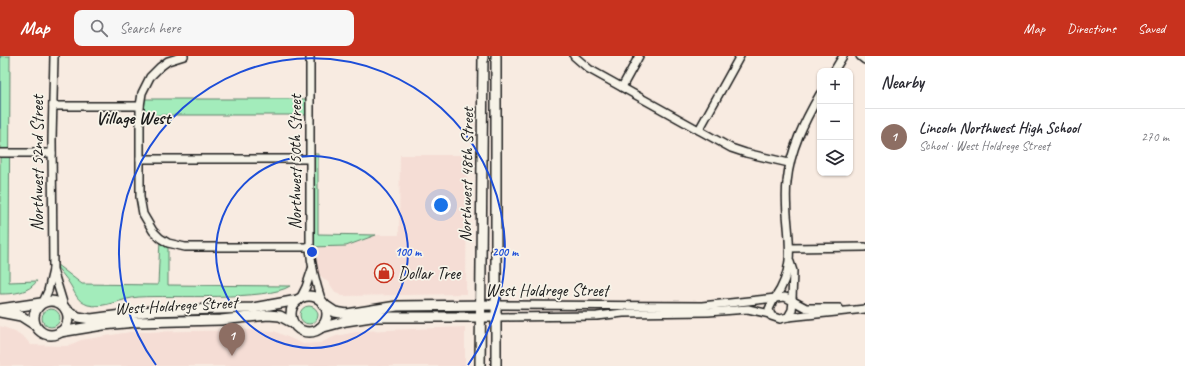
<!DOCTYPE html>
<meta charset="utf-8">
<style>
body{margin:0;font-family:Caveat,sans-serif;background:#f7f7f7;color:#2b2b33}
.controls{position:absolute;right:12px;top:12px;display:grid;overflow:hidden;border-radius:8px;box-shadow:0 1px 3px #0004}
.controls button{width:36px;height:36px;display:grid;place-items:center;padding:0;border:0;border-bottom:1px solid #e1e1e2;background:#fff;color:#2b2b33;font:20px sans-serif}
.you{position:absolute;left:441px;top:149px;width:14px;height:14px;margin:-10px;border:3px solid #fff;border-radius:50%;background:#1a73e8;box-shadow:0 0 0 6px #1a73e833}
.badge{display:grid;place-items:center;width:26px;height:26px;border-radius:50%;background:#c8321e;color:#fff;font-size:13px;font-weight:700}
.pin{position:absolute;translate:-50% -33px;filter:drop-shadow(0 1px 2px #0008)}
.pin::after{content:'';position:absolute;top:21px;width:14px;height:12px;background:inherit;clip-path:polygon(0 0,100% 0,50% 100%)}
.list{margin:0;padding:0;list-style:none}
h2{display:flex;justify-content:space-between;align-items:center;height:52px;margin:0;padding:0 16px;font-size:17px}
h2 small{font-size:13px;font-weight:400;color:#7c7c81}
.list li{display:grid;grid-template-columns:26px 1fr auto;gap:12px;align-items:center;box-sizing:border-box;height:56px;padding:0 16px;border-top:1px solid #e1e1e2}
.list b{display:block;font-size:15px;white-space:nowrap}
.list p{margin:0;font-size:13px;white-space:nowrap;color:#7c7c81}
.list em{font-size:13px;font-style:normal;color:#7c7c81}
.icon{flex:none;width:22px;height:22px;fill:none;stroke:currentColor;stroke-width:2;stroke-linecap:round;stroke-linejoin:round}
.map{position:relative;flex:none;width:865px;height:310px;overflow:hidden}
header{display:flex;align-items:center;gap:24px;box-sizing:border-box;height:56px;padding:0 20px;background:#c8321e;color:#fff}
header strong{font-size:19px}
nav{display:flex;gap:22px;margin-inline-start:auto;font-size:14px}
.search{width:280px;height:36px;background:#f7f7f7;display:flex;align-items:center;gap:10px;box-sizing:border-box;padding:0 14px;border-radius:8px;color:#7c7c81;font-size:15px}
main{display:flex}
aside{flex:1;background:#fff}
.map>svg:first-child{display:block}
</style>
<header>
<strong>Map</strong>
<div class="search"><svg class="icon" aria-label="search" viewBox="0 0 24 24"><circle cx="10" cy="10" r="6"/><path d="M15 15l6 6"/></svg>Search here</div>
<nav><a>Map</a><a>Directions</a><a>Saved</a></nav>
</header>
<main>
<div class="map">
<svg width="865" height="310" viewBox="0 0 865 310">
<rect width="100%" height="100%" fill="#f8ebe1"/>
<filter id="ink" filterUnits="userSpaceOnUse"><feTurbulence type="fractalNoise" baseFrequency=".025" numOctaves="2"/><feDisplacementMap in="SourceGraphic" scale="8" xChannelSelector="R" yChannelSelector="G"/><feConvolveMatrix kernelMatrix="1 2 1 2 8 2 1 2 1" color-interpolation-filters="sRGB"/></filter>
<g filter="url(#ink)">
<g fill="#f5ddd5">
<path d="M400,99h67l-1,139 -124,2 -6,-3 -7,-10 -17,-14 -2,-22 36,-1 30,-11h23z"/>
<path d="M0,270l15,5 10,7 6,7 36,1 14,-6 49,-8 124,-2 20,1 29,13 17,-1 16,-7 25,-5 104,-4v39h-465z"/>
</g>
<g fill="#a3ecbb" stroke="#60846c">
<path d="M0,0h10l-1,226 28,-1c-9,12 -23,13 -37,13z"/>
<path d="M141,43h169v16h-170z"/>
<path d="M309,98h9v80l58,1 -30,11 -36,1z"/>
<path d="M160,182l8,5v42l122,1c-22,15 -120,9 -151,11 -16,1 -36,12 -51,8 -11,-4 -12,-10 -17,-19 -5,-9 -13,-17 -19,-25l30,23 76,1z"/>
<circle cx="309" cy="259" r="9"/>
<circle cx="51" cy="262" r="9"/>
</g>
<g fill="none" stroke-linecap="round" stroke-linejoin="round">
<path stroke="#598a8f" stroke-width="2" d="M0,72v-72"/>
<defs>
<g id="minor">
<path d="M184,0l-16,5 -8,6 -10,10 -8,16 -2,13v91l3,17 10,17 7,7 8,5 17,4h125"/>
<path d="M310,0v191c1,19 6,37 12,55"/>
<path d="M574,0l15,13 142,79 15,5 43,10"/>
<path d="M860,0l5,4"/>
<path d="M834,15l9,-15"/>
<path d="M622,31l17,-31"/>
<path d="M53,50h87"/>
<path d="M699,74l41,-74"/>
<path d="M0,97h52"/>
<path d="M140,103h169"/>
<path d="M790,192l75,-1"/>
<path d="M790,206l3,9 -1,29"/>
<path d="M53,214l11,36"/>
<path d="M775,242c27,-38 7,-74 12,-116 3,-32 17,-60 33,-88"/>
<path d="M300,243l6,-12 6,-18"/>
<path d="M793,245l13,7h33"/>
<path d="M43,246l5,-11 5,-21 -1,-130 2,-84"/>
<path d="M496,249l206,1 83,-9 8,4 -1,9 -4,7 -8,2 -9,-3 -2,-7 5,-10"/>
<path d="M497,261l100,-1 26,-3 85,-1 40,-3 22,5"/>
<path d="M788,261l77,-8"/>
</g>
<g id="major">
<path d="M496,0v310"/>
<circle cx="309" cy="258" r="18"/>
<circle cx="51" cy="262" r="17"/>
<path d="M323,248l12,8 12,2 50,-8 99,-1"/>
<path d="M0,253l41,-6"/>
<path d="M66,254l12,7 13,2 61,-8 101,-3 45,-8"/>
<path d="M0,256l21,4 14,9"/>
<path d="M320,272l26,-7 25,-4h126"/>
<path d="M60,276l43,-7 33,-3 85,-2 47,-5 12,1 13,7"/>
<path d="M480,310l3,-310"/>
</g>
</defs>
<use href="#minor" stroke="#1c1c1c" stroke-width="10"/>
<use href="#major" stroke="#1c1c1c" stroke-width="12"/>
<use href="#minor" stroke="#f7f3e8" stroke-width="7"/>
<use href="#major" stroke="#f7f3e8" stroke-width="9"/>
</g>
</g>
<g fill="none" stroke="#1d4ed8" stroke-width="2">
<circle cx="312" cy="196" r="96"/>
<path d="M156 309A193 193 0 1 1 468 309"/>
</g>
<defs>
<symbol id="shop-ring" viewBox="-11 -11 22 22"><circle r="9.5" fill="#f7f3e8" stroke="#c8321e" stroke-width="1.5"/><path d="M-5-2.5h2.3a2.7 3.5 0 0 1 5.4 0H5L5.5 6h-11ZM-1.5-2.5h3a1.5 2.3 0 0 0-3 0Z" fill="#c8321e"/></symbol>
</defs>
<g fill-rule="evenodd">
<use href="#shop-ring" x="373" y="206" width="22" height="22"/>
</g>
<g text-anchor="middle" stroke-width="3.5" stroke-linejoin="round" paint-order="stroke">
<g font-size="17" fill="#1c1c1c" stroke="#f7f3e8">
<text transform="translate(295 106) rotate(-90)" y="6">Northwest 50th Street</text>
<text transform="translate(37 107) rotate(-90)" y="6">Northwest 52nd Street</text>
<text transform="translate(466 119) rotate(-89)" y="6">Northwest 48th Street</text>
<text x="547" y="240">West Holdrege Street</text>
<text transform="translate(176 249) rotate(-3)" y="6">West Holdrege Street</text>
</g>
<g font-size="17" fill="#1c1c1c" stroke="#f7f3e8" text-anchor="start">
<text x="398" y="223">Dollar Tree</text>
</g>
<g font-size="18" font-weight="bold" fill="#1c1c1c" stroke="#f7f3e8">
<text x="133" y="68">Village West</text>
</g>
</g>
<circle cx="312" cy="196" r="6" fill="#1d4ed8" stroke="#f7f3e8" stroke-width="2"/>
<g font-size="12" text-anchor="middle" font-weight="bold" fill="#1d4ed8" stroke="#f7f3e8" stroke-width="3.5" stroke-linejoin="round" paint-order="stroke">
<text x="408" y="200">100 m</text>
<text x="505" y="200">200 m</text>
</g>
</svg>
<div class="controls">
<button>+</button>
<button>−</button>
<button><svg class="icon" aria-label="layers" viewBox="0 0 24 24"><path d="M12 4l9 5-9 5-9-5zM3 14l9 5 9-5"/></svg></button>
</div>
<div class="you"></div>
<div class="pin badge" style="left:232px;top:300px;background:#8d6e63">1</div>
</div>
<aside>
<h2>Nearby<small></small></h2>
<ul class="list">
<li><span class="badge" style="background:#8d6e63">1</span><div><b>Lincoln Northwest High School</b><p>School · West Holdrege Street</p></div><em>270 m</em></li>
</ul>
</aside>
</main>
